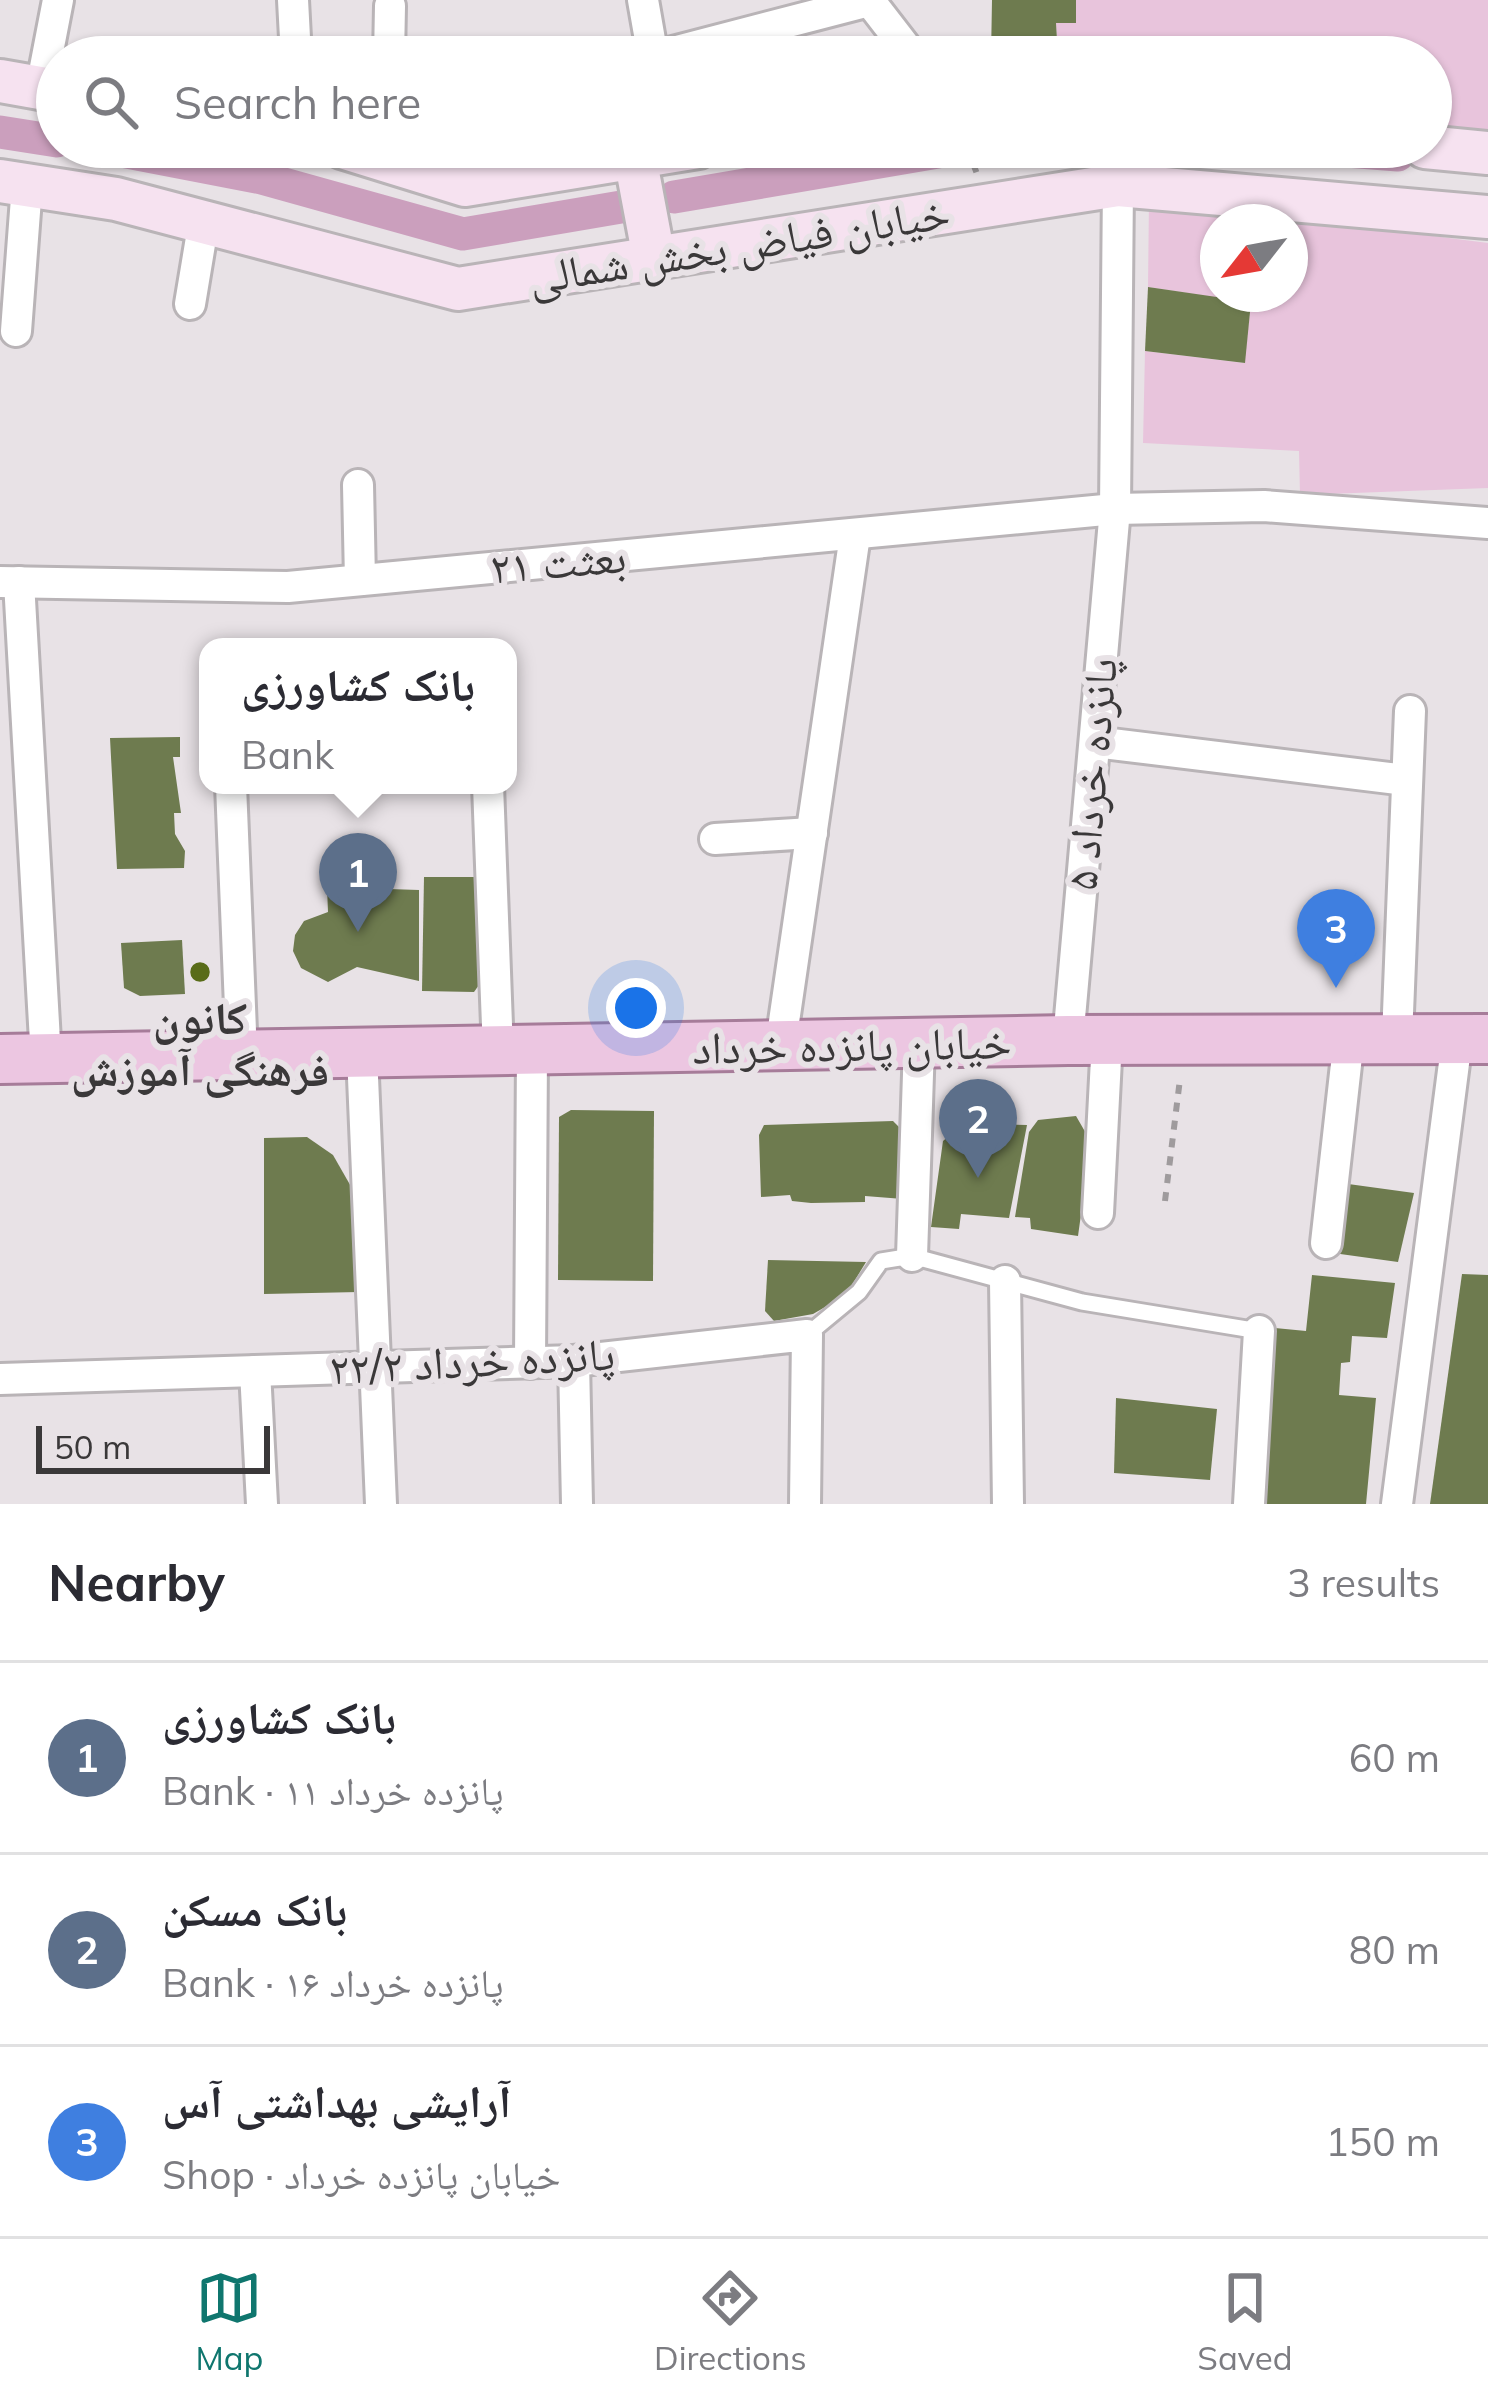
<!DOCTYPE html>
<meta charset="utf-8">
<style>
body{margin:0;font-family:Mulish,"Noto Naskh Arabic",sans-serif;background:#f2f2f3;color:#2b2b33}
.compass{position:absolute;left:1200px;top:204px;width:108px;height:108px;border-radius:50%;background:#fff;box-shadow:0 3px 9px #0004;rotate:239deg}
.scale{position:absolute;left:36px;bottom:30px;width:234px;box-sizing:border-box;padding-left:12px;border:6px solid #3a3839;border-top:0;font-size:33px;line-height:42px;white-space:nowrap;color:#3a3839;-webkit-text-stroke:9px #e8e2e6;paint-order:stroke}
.you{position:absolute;left:636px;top:1008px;width:42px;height:42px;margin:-30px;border:9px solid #fff;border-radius:50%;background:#1a73e8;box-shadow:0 0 0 18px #1a73e833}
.badge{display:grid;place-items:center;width:78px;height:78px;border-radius:50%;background:#0f766e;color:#fff;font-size:39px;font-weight:700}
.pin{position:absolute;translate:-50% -99px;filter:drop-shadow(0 3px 6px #0008)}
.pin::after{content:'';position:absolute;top:63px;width:42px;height:36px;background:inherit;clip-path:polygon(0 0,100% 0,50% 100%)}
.popup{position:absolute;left:199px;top:638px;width:318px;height:156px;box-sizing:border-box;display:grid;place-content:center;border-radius:24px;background:#fff;filter:drop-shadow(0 3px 9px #0005);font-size:39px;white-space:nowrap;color:#7c7c81}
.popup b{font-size:45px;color:#2b2b33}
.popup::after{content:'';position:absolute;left:50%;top:100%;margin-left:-24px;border:24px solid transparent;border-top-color:#fff}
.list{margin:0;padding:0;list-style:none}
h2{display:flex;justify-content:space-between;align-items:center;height:156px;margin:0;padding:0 48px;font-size:51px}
h2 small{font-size:39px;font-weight:400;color:#7c7c81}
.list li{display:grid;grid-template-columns:78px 1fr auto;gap:36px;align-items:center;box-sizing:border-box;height:192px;padding:0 48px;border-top:3px solid #e1e1e2}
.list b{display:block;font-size:45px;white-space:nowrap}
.list p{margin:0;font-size:39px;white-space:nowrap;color:#7c7c81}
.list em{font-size:39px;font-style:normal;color:#7c7c81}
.icon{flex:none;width:66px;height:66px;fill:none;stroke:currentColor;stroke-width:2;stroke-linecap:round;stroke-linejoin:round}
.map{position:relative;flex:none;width:1488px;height:1504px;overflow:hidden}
.search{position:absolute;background:#fff;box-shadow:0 3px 9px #0004;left:36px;right:36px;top:36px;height:132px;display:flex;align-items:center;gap:30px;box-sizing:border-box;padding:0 42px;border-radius:66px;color:#7c7c81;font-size:45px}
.sheet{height:732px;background:#fff}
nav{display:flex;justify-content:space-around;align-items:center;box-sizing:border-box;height:168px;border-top:3px solid #e1e1e2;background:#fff;font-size:33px;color:#7c7c81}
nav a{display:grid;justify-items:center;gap:6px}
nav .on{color:#0f766e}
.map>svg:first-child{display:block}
</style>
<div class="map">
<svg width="1488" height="1504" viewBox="0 0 1488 1504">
<rect width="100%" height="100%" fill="#e8e2e6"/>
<g fill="#e8c4dc" fill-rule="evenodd">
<path d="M1076,0h412v131l-57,-5v-69h-373l-2,-34h20z"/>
<path d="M1149,200l339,43v245l-188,7 -1,-44 -156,-8 2,-92 99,12 7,-60 -103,-16zM1218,222h72v72h-72z"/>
</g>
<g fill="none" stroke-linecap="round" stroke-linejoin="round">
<g stroke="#cb9fbd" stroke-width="33">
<path d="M0,132l57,9"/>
<path d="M101,147l161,31 201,56 164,-28"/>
<path d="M1295,147l103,8"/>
<path d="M674,197l264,-45"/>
</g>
</g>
<g fill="#6e7b4f">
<path d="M992,0h84v23h-20l2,34h-67z"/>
<path d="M174,48l33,4 -1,5h-33z"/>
<path d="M1148,287l103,15 -6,61 -100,-12z"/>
<path d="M180,737v20h-7l8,56h-7l1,21 10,17 -1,17 -67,1 -7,-131z"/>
<path d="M424,877h64l3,91 -17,24 -52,-1z"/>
<path d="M327,887l92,3v91l-62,-14 -29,15 -27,-14 -8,-17 2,-16 9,-14 24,-9z"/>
<path d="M182,940l3,54 -45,2 -16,-8 -3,-45z"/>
<path d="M571,1110l83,1 -1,170 -95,-1 1,-163z"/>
<path d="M1076,1116l15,26 -13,94 -47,-7 -1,-11 -15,-1 14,-85 9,-12z"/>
<path d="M893,1121l15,15 -5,63 -38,-3v6l-54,1 -19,-2 -2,-6 -29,2 -2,-62 5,-10z"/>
<path d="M963,1124l64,1 -18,93 -48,-4 -2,15 -28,-2 12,-86z"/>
<path d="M307,1137l26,18 20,35 6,102 -95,2v-156z"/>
<path d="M1341,1183l73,10 -16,69 -65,-9z"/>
<path d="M768,1260l98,2 -17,28 -17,13 -19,11 -39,7 -9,-10z"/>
<path d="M1462,1274l26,1v229h-58z"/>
<path d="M1312,1275l83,8 -8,55 -35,-2 -2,26 -9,1 -2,32 37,3 -10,106h-99l-5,-5 13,-171 31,3z"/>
<path d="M1116,1398l101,11 -7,71 -96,-7z"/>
</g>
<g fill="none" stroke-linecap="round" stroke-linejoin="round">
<defs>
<path id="lane" d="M807,1335l52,-43 22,-31 31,-5 170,46 177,29"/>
<g id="street">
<path d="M293,0l3,57"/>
<path d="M643,0l10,57"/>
<path d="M869,0l44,57"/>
<path d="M389,57l1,-51"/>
<path d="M654,57l215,-56"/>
<path d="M41,88l17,-88"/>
<path d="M190,304l14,-84"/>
<path d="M16,331l11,-146"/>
<path d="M358,485l2,95"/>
<path d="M0,582l288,5 827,-78 149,-3 224,17"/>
<path d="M19,582l27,477"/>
<path d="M1095,742l311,38"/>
<path d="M231,785l11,271"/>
<path d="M488,785l10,267"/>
<path d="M715,839l97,-6"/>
<path d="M1397,1038l13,-327"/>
<path d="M1068,1040l47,-531 3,-324"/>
<path d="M780,1049l75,-514"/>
<path d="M362,1054l19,450"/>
<path d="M1098,1213l9,-173"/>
<path d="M1326,1243l23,-205"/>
<path d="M912,1256l7,-212"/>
<path d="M1005,1281l3,223"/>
<path d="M574,1361l3,143"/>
<path d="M530,1363l2,-311"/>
<path d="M255,1371l7,133"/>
<path d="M0,1379l574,-18 233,-26 -2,169"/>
<path d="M1249,1504l10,-173"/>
<path d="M1397,1504l60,-464"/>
</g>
<g id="secondary">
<path d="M0,81l57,10"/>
<path d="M342,147l123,38 233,-38"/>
<path d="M1425,147l63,6"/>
<path d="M635,157l19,101"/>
<path d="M0,181l116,18 342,90 660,-104 370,32"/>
</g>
<path id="primary" d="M0,1059l1068,-19 420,-1"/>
</defs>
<use href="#lane" stroke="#b9b4b7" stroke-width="21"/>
<use href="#street" stroke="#b9b4b7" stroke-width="36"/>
<use href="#secondary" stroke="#b9b4b7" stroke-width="48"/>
<use href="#primary" stroke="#a67c99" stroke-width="54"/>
<g stroke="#9f9b9d" stroke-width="6" stroke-dasharray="9 9" stroke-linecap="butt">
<path d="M967,147l10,27"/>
<path d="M1165,1201l15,-122"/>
</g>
<use href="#lane" stroke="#fff" stroke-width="15"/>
<use href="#street" stroke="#fff" stroke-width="30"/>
<use href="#secondary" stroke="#f6e2f0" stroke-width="42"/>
<use href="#primary" stroke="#ecc6e1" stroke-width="48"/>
</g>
<circle fill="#596c19" stroke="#e8e2e6" stroke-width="4.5" cx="200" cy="972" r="12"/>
<g text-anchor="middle" stroke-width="12" stroke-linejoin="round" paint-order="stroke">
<g font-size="45" fill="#3a3839" stroke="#e8e2e6">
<text transform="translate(739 245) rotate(-9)" y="16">خیابان فیاض بخش شمالی</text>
<text transform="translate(558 562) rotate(-5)" y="16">بعثت ۲۱</text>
<text transform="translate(1091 774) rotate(-85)" y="16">پانزده خرداد ۵</text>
<text transform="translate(852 1045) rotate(-1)" y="16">خیابان پانزده خرداد</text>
<text transform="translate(472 1361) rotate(-3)" y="16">پانزده خرداد ۲۲/۲</text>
</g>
<g font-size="45" font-weight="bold" fill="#3a3839" stroke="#e8e2e6">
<text x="200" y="1034">کانون<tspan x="200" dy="52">فرهنگی آموزش</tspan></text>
</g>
</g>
</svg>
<svg class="compass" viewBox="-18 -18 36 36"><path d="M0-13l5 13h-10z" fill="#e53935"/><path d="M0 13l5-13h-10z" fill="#7c7c81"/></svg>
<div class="scale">50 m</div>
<div class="you"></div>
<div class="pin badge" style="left:358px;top:932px;background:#5c6f8a">1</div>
<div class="popup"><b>بانک کشاورزی</b>Bank</div>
<div class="pin badge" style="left:978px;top:1178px;background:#5c6f8a">2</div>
<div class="pin badge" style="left:1336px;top:988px;background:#3f7fe0">3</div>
<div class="search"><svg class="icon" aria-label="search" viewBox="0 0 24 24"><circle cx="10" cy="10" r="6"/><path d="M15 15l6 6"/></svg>Search here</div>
</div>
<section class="sheet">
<h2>Nearby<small>3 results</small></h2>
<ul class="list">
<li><span class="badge" style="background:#5c6f8a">1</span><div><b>بانک کشاورزی</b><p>Bank · پانزده خرداد ۱۱</p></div><em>60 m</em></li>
<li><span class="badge" style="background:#5c6f8a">2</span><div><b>بانک مسکن</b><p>Bank · پانزده خرداد ۱۶</p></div><em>80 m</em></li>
<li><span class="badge" style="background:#3f7fe0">3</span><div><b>آرایشی بهداشتی آس</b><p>Shop · خیابان پانزده خرداد</p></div><em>150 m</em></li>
</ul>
</section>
<nav>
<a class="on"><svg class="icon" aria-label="map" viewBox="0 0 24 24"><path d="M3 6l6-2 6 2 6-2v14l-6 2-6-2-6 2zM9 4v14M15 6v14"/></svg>Map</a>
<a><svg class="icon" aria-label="directions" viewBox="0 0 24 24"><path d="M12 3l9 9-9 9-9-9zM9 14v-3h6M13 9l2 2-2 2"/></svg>Directions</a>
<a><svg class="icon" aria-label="saved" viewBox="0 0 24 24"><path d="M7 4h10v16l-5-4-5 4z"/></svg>Saved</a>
</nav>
